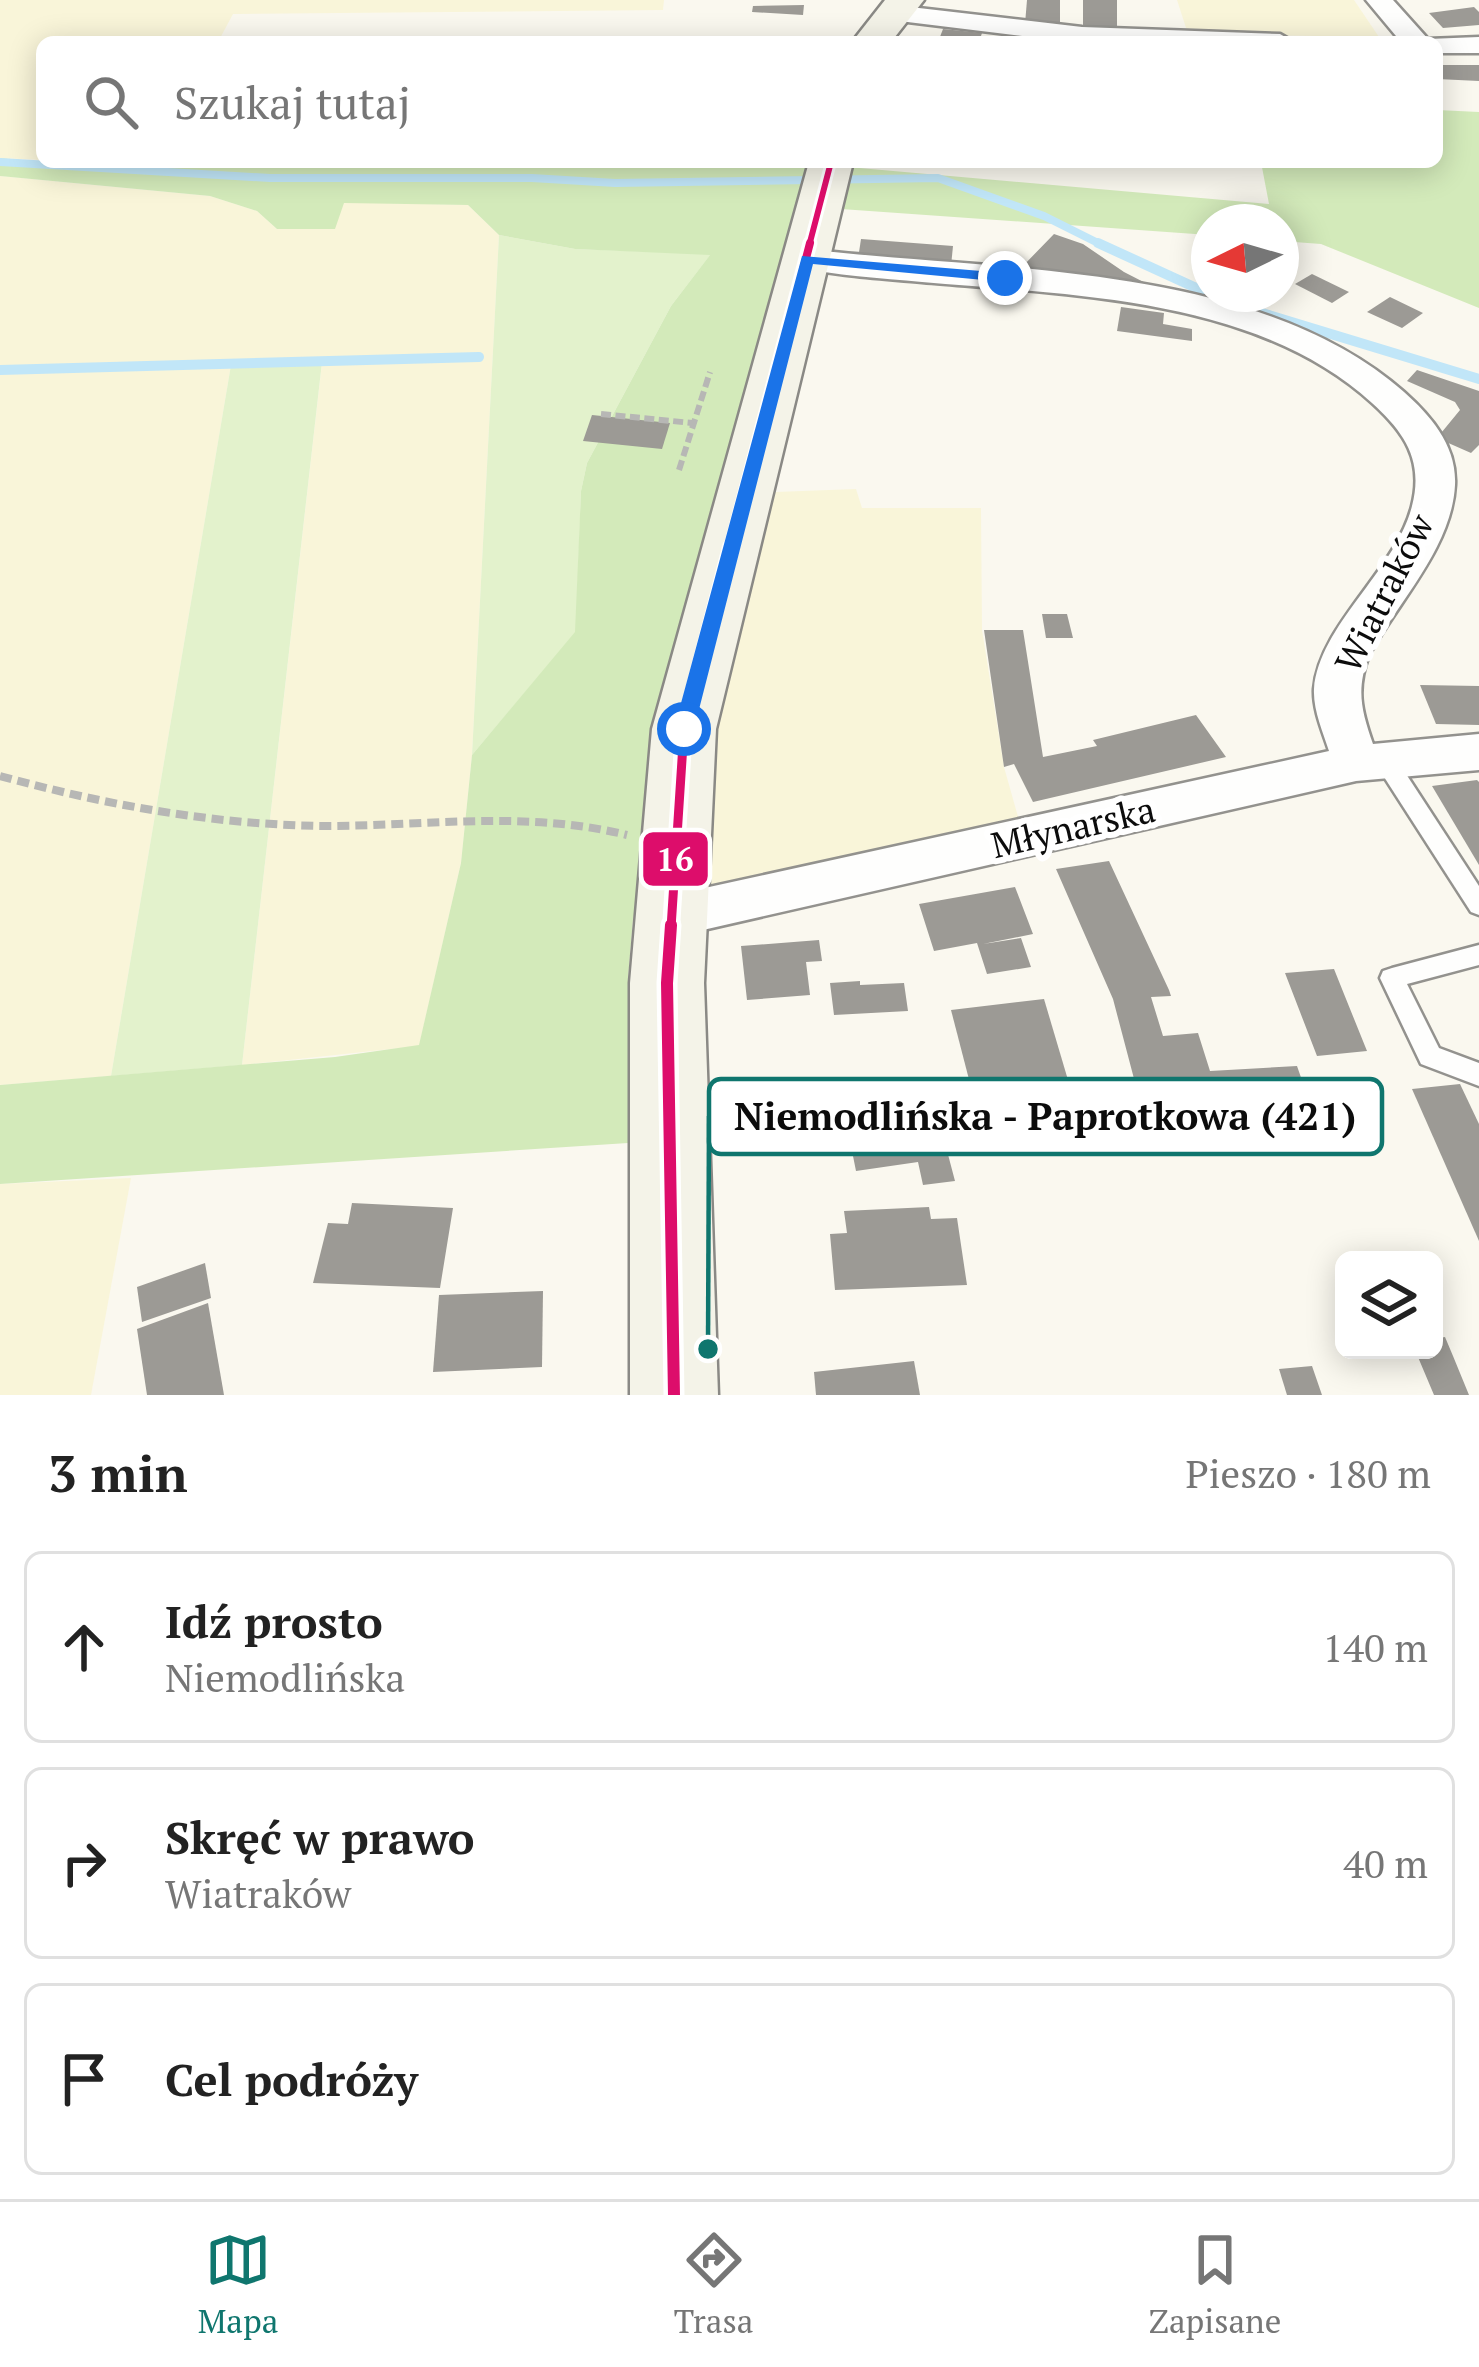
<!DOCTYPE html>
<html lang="pl">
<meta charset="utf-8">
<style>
body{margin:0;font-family:"PT Serif",serif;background:#f2f2f2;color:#222}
.controls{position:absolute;right:36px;bottom:36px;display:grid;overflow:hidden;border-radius:18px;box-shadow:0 6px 30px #0003}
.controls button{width:108px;height:108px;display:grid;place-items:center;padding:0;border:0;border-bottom:3px solid #e0e0e0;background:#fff;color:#222;font:60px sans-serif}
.compass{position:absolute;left:1191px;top:204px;width:108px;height:108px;border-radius:50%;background:#fff;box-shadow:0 6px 30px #0003;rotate:265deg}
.stop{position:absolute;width:36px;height:36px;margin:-27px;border:9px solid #1a73e8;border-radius:50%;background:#fff}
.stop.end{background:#1a73e8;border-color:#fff;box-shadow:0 3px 12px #0008}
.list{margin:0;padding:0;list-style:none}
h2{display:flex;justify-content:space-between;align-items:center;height:156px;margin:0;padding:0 48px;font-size:51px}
h2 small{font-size:39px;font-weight:400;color:#767676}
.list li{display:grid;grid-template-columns:78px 1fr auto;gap:36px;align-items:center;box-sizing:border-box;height:192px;margin:0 24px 24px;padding:0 24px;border:3px solid #e0e0e0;border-radius:18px}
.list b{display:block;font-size:45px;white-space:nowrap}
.list p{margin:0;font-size:39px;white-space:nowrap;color:#767676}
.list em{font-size:39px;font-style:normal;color:#767676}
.icon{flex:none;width:66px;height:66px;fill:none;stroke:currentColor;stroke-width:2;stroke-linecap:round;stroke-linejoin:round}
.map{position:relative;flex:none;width:1479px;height:1395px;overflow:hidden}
.search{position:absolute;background:#fff;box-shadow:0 6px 30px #0003;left:36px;right:36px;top:36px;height:132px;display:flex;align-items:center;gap:30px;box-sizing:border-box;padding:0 42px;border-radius:18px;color:#767676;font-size:45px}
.sheet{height:804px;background:#fff}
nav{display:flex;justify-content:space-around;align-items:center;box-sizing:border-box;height:168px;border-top:3px solid #e0e0e0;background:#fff;font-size:33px;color:#767676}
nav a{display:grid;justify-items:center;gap:6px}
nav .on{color:#0f766e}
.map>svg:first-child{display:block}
</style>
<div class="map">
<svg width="1479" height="1395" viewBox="0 0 1479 1395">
<rect width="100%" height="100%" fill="#faf8ef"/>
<g fill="#f9f5d9">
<path d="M0,0h664l-1,10 -430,4 -15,28h-176v118l-42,-2z"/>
<path d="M1177,0h177l25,37 -191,-3z"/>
<path d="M0,176l210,20 47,15 20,18 67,-27 124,3 31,30 -27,520 -11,108 -42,183 -177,19 80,-702 -91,2 -120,711 -111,9z"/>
<path d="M856,489l6,19h119l1,122 22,137 20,71 -321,50 -19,-159 64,-236z"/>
<path d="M131,1178l-40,217h-91v-211z"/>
</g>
<g fill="#e3f2cc">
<path d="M499,235l76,14 136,5 -40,52 -84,157 -6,28 -5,141 -104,123z"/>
<path d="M322,362l-80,703 -131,11 120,-711z"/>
</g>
<g fill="#d3eaba">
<path d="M1437,110l42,2v196l-158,-64 -40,-3v-19h-72v13l-368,-26 7,-42 421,37 -8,-42h176z"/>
<path d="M0,158l42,4h766l-28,107 -96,460 -51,190 -5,60v164l-628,41v-99l335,-28 84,-12 42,-182 11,-108 103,-123 6,-141 6,-28 84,-157 39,-51 -135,-6 -76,-14 -31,-30 -124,-2 -9,26h-58l-20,-18 -47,-15 -210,-20z"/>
</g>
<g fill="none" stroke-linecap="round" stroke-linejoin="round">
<path stroke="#c1e6f8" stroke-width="8" d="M0,162l270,16h262l83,5 323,-5 106,38 60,30"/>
<g stroke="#c1e6f8" stroke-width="10">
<path d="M1098,243l131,60 250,76"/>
<path d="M0,370l479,-13"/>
</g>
</g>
<g fill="#9c9a95">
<path d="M1027,0h33v26l-35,-2z"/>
<path d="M1083,0h34v28l-34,-3z"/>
<path d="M804,5l-1,10 -51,-3 1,-6z"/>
<path d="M1474,7l5,5v13l-36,3 -14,-15z"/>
<path d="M943,29l39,4 -3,9h-41z"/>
<path d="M1437,65h42v16l-42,-2z"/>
<path d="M1054,234l29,10 41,28 41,21 -144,-25z"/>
<path d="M861,239l92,7 -2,20 -93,-7z"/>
<path d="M1312,274l37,18 -17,11 -37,-19z"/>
<path d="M1390,297l33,16 -21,15 -35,-16z"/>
<path d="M1121,307l43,6 -1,11 29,5v12l-75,-10z"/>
<path d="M1417,370l62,21v54l-8,8 -34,-15 23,-28 -5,-8 -48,-21z"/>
<path d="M592,415l78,8 -8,26 -79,-8z"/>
<path d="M1042,614h25l6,24h-27z"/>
<path d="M984,630h39l20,127 54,-11 -4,-6 103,-25 30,42 -193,45 -19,-38 -10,3z"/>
<path d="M1420,685l59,1v39l-43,-1z"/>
<path d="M1477,780l2,2v83l-47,-79z"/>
<path d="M1109,861l60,129 2,6 -20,1 12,39 35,-3 12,38 87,-5 24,69 -169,12 -39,-148 -57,-130z"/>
<path d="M1015,887l18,47 -50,10 38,-6 10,29 -44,7 -10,-31 -43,8 -15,-47z"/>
<path d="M819,940l3,21 -16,1 4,33 -63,5 -6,-54z"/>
<path d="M1334,969l10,25 23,57 -50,5 -32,-83z"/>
<path d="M860,981v4l44,-2 4,28 -74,4 -4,-32z"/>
<path d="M1044,999l24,81 -96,11 -21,-81z"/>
<path d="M1460,1084l19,40v117l-67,-152z"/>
<path d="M941,1128l14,53 -32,4 -5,-23 -62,9 -6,-30z"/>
<path d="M352,1203l101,5 -13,80 -127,-5 15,-60 20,1z"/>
<path d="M929,1207l2,12 26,-1 10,67 -132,5 -5,-56 17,-1 -3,-22z"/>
<path d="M205,1263l6,35 -69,24 -5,-35z"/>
<path d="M543,1291l-1,76 -109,5 6,-77z"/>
<path d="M208,1303l16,92h-77l-10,-66z"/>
<path d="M1445,1337l8,19 16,39h-35l-19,-45h19v-11z"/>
<path d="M914,1361l6,34h-104l-2,-23z"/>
<path d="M1312,1366l10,29h-35l-8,-26z"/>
</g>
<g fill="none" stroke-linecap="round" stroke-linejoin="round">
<defs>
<g id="lane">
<path d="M1385,752l8,2 86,132v29l-8,-3 -94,-146 -3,-6 3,-6z"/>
<path d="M1479,945v20l-72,19 32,64 40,15v23l-58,-22 -41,-86 3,-7 9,-3z"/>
</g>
<g id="street">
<path d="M1366,0h27l35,39 51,-2v16h-42v-11h-36z"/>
<path d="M893,5l189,22 198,7 14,8h-223l-188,-23 -4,-6z"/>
<path d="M807,249c188,23 448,12 597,143 27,24 53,54 51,93 -3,62 -57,117 -86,170 -13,34 -8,55 4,89l106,-10v36l-123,11 -688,157 -18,-6 -7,-15 7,-15 18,-6 661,-145c-6,-19 -16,-41 -15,-62 5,-64 82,-119 98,-183 12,-46 -8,-74 -40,-103 -116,-106 -302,-108 -450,-121 -42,-4 -86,-6 -127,-16l-5,-7z"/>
</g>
<g id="secondary">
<path d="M885,0h39l-33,42h-39z"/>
<path d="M809,162h44l-137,567 -12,254 14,412h-88v-412l22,-254z"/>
</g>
</defs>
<use href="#lane" stroke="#93928e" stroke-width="5"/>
<use href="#street" stroke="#93928e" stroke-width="5"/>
<use href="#secondary" stroke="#8a8985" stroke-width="5"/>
<g stroke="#b7b7b5" stroke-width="6" stroke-dasharray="10 4.5" stroke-linecap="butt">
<path d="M601,414l91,9"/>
<path d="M679,470l31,-98"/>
</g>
<path stroke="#b7b7b5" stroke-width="8" stroke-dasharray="12 6" stroke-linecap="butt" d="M0,776c106,29 215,49 326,50 103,0 199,-16 301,9"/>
<use href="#lane" fill="#fefefd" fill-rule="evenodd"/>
<use href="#street" fill="#fefefd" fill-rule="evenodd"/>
<use href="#secondary" fill="#f4f3e8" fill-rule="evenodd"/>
<defs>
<path id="bus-1-far3" d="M809,246l22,-84"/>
<path id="bus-1-far2" d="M730,550l80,-307"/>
<path id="bus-1-far1" d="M671,928l13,-199 47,-182"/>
<path id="bus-1" d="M671,925l-4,58 7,412"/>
</defs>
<use href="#bus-1-far3" stroke="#fff" stroke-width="12"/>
<use href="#bus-1-far2" stroke="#fff" stroke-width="15"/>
<use href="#bus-1-far1" stroke="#fff" stroke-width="18"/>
<use href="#bus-1" stroke="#fff" stroke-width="21"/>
<use href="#bus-1-far3" stroke="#dd0d6b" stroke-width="6"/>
<use href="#bus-1-far2" stroke="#dd0d6b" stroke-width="8"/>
<use href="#bus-1-far1" stroke="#dd0d6b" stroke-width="9"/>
<use href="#bus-1" stroke="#dd0d6b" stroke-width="12"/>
</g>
<path fill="#1a73e8" d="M802,256l203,17 8,5 -8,4 -192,-18 -119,465 -10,7 -10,-7z"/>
<g text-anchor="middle" stroke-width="12" stroke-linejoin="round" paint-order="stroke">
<g font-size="36" fill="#0c0c0c" stroke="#fff">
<text transform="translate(1384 593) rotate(-63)" y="13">Wiatraków</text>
<text transform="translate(1073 827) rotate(-13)" y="13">Młynarska</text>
</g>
</g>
<path fill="none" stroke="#0f766e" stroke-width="4.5" d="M708 1349L709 1116"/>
<circle fill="#0f766e" stroke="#fff" stroke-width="4.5" cx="708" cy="1349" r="12"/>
<rect fill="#fff" stroke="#0f766e" stroke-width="4.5" x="709" y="1079" width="673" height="75" rx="12"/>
<g font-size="39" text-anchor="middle" font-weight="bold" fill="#0c0c0c">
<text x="1045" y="1130">Niemodlińska - Paprotkowa (421)</text>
</g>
<rect stroke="#fff" stroke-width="4.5" x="641" y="830" width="69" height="58" rx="12" fill="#dd0d6b"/>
<g font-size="33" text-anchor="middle" font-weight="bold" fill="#fff">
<text x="675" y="871">16</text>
</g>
</svg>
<div class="controls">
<button><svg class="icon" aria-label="layers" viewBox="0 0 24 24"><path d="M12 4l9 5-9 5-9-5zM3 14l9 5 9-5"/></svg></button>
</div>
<svg class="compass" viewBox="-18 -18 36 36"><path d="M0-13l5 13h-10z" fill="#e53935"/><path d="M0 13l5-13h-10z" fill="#767676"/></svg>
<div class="stop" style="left:684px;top:729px"></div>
<div class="stop end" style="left:1005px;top:278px"></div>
<div class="search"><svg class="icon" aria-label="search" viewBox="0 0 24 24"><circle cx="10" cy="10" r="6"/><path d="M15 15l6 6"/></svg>Szukaj tutaj</div>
</div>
<section class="sheet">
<h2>3 min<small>Pieszo · 180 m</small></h2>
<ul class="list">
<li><svg class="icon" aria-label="ahead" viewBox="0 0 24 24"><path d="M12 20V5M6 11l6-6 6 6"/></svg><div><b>Idź prosto</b><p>Niemodlińska</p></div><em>140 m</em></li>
<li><svg class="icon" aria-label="right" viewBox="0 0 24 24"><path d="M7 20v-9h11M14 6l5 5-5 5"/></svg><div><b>Skręć w prawo</b><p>Wiatraków</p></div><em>40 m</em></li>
<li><svg class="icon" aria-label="arrive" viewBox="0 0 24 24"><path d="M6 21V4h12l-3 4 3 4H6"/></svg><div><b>Cel podróży</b></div></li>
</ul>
</section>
<nav>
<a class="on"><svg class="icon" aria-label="map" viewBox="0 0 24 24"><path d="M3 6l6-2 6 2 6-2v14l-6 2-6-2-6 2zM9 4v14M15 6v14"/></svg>Mapa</a>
<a><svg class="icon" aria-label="directions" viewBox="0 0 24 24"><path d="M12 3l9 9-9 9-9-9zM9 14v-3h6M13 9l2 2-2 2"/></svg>Trasa</a>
<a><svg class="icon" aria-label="saved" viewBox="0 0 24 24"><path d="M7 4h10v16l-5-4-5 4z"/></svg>Zapisane</a>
</nav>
